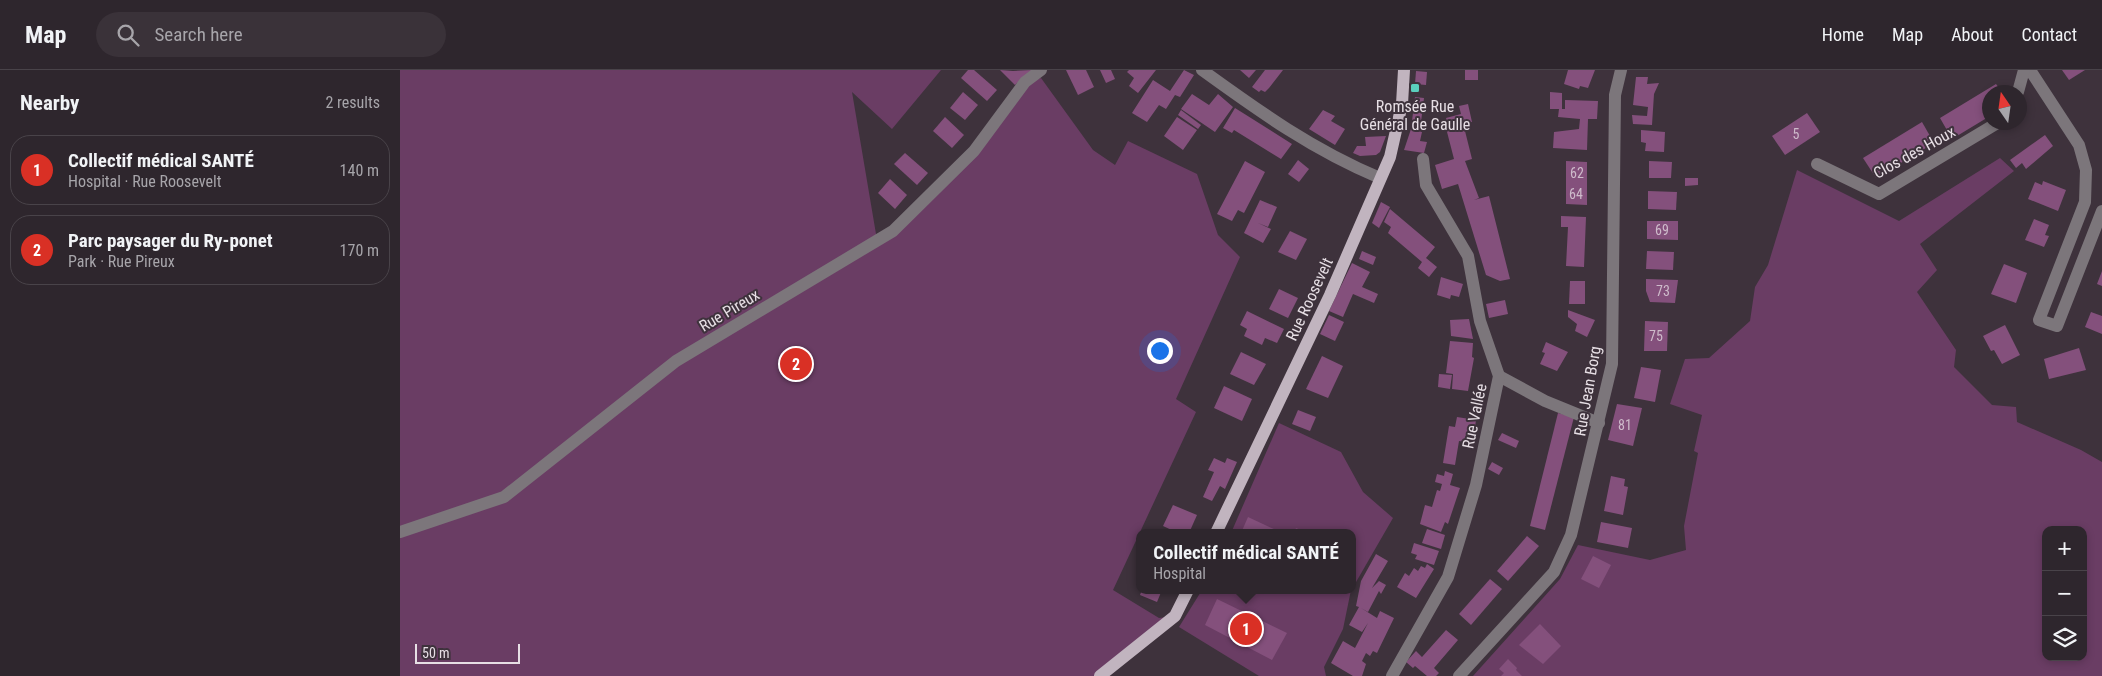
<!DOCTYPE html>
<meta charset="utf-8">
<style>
body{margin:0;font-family:"Roboto Condensed",sans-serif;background:#3a3239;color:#f1f3f6}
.controls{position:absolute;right:15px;bottom:15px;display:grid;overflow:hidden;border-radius:10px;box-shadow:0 2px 8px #0003}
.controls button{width:45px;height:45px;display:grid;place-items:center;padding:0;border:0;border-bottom:1px solid #494349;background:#2e262d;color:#f1f3f6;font:25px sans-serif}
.compass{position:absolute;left:1582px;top:15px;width:45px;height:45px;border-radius:50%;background:#2e262d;box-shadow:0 2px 8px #0003;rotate:347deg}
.scale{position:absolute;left:15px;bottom:12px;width:105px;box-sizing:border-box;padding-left:5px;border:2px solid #e7dfe5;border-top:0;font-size:14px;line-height:18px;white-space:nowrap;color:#e7dfe5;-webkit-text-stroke:4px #3e323c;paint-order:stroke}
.you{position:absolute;left:759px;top:280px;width:18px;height:18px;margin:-12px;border:4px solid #fff;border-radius:50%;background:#1a73e8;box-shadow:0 0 0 8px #1a73e833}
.badge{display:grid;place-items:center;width:32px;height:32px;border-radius:50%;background:#d93025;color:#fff;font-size:16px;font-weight:700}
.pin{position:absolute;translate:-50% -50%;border:2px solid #fff;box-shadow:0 1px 5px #0006}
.popup{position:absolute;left:736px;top:459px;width:220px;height:65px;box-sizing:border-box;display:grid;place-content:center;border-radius:10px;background:#2e262d;filter:drop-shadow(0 1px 4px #0005);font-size:16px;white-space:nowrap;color:#a7a5aa}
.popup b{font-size:19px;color:#f1f3f6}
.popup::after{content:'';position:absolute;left:50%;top:100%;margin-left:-10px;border:10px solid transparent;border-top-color:#2e262d}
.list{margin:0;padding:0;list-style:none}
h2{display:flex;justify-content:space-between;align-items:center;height:65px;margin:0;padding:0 20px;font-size:21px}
h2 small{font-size:16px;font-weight:400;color:#a7a5aa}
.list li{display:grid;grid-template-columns:32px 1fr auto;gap:15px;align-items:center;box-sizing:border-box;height:70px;margin:0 10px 10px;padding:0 10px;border:1px solid #494349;border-radius:20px}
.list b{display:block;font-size:19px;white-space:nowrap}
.list p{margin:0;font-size:16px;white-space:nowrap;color:#a7a5aa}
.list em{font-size:16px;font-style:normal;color:#a7a5aa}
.icon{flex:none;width:28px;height:28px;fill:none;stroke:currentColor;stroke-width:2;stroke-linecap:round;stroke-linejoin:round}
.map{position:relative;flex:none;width:1702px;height:606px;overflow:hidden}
header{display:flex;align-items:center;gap:30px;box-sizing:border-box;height:70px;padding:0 25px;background:#2e262d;border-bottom:1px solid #494349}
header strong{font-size:24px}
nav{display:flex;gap:28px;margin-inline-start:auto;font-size:18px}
.search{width:350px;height:45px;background:#3a3239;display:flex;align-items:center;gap:12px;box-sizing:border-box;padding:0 18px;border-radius:28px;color:#a7a5aa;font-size:19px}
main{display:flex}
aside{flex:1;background:#2e262d}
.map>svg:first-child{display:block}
</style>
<header>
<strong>Map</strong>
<div class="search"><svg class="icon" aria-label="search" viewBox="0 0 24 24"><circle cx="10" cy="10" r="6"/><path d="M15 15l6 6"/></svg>Search here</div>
<nav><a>Home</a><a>Map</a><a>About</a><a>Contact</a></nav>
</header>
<main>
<aside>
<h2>Nearby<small>2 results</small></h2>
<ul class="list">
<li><span class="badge">1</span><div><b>Collectif médical SANTÉ</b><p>Hospital · Rue Roosevelt</p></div><em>140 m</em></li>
<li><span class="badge">2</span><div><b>Parc paysager du Ry-ponet</b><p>Park · Rue Pireux</p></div><em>170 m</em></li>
</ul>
</aside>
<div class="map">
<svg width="1702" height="606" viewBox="0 0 1702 606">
<rect width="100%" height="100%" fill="#3e323c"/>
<g fill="#6a3d64" fill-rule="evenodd">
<path d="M0,0h541l-49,59 -40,-37 24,142 17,-3 81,-80 51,-69 16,-4 52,72 22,15 13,-24 69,33 21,61 22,22 -64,142 20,13 -83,178 46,28 16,-2 -75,60h-700z"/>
<path d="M1600,88l14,13 -94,73 17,26 -20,22 39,58 -2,17 38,38 24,2 1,15 64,28 21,12v214h-629l87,-97 18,-34 72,15 36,-10 -2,-24 14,-73 -4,-2 8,-36 -32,-11 15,-45 24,-1 41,-37 5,-34 13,-22 29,-95 102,51zM1646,460h37v127h-37z"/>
<path d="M879,353l62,29 22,40 30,26 -41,71v-56h-121z"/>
<path d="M802,520h149l-8,39 -19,38 2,9h-67l-80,-49z"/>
</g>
<g fill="#84507c">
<path d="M568,0h6l23,20 -10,11 -26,-23z"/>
<path d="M600,0l13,1 19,-1 -17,15z"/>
<path d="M666,0h20l8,17 -16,8z"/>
<path d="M700,0h11l4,9 -9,4z"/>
<path d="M729,0h27l-18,23 -9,-7 5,-8 -7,-6z"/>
<path d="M784,0l10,5 -14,22 -5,-2 -9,14 -7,-4 -12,17 -15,-9 21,-33 17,11z"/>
<path d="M840,0h16l-7,8z"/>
<path d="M865,0h18l-14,18 -4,4 -4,-2 -2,2 -7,-5z"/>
<rect x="1065" y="0" width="13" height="10"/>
<path d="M1168,0h27l-7,18 -8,-2 -1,3 -15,-5z"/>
<path d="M1662,0h23l-16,10z"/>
<path d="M1016,1l11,1 -1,13 -11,-1z"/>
<path d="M1236,7h12l-1,7 12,-1 -5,11 -2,31 -19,-1 -1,-9 15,1 1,-9 -15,-2z"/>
<path d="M1596,14l6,8h-12v24l-38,23 -12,-21z"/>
<path d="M563,22l15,13 -13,15 -15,-12z"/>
<path d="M1150,22l12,1v16h3v-9l33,1 -1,18h-9l-1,31 -34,-2 1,-16 25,-3 1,-10 -22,-2 1,-8h-9z"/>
<path d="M792,24l17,11 9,-11 15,13 -18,25 -34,-23z"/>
<path d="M1015,27l9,1 -4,32 -9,-1 11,3 -2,9 7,1 -3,11 -20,-3 7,-21z"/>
<path d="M1068,34l4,18 -9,1 9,36 -7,2 14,37 -5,2 15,-4 21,83 -10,2 -14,-6 -28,-91 -16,5 -7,-24 19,-6 -8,-31 3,-1 -3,-9 15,-4 -2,-8z"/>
<path d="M835,38l57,36 -11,15 -47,-29 -2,3 -9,-5z"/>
<path d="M781,40l20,15 -3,4 -20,-14z"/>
<path d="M923,40l12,6 -4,5 14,8 -10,16 -26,-16z"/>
<path d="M1407,43l13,19 -35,23 -13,-19z"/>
<path d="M545,47l19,18 -12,13 -19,-17z"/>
<path d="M777,47l20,13 -14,20 -19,-14z"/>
<path d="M1522,52l12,21 -58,35 -13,-20z"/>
<path d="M1241,60l24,2 -1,20 -19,-1 1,-8 -5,-1z"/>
<path d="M1645,65l8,11 -27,23 -4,-6 -6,5 -6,-8z"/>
<path d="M986,66l-6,16 -4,3 -16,1 -7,-3 4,-7h9l-1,-9z"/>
<path d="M505,83l23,20 -11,12 -23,-21z"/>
<path d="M898,90l11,9 -10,13 -11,-8z"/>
<path d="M845,91l20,11 -21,41 -6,-3 -6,11 -15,-7z"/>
<path d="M1166,91l21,1v43l-21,-1z"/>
<path d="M1249,91l23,1 -1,16h-22z"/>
<path d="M1285,108h13v7l-13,1z"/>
<path d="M490,109l17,16 -12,14 -17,-16z"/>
<path d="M1643,111l23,9 -8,21 -30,-12 7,-17 7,3z"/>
<path d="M1248,121l29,1 -1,18 -28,-1z"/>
<path d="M860,130l17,7 -9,20 -10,-4 13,6 -8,14 -19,-10z"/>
<path d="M981,132l9,5 -11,21 -7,-5z"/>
<path d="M990,139l45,38 -9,11 11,9 -8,10 -11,-9 4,-6 -34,-29 3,-6 -7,-5z"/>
<path d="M1161,146l25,1 -2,50 -18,-1 2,-39h-7z"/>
<path d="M1634,149l15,6 -4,10 4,1 -5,11 -19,-7z"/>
<path d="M1247,151h31v19l-31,-1z"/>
<path d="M890,161l17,8 -11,21 -18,-8z"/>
<path d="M962,181l14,6 -3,8 -14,-6z"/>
<path d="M1247,181l27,1 -1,18 -27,-1z"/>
<path d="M952,193l18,9 -8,15 16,7 -4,9 -21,-9 -10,23 -14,-6z"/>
<path d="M1604,194l23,9 -11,30 -25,-9z"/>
<path d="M1702,201v15l-5,-2z"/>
<path d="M1041,207l22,7 -4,13 -8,-2 -1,4 -13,-4z"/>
<path d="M1246,209l32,1 -3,23 -25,-1 -4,-11z"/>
<path d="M1170,211h15v23h-16z"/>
<path d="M879,219l19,9 -10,20 -19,-9z"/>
<path d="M1105,230l3,14 -19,4 -3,-14z"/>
<path d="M1168,240l27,10 -8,17 -12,-6 2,-7 -9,-7z"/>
<path d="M847,241l37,18 -7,14 -12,-5 -3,7 -18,-9 3,-7 -7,-4z"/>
<path d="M1691,242l11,4v18l-17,-7z"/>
<path d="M929,245l15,7 -9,19 -15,-7z"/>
<path d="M1069,249l4,20 -22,-3 -1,-16z"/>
<path d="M1245,251l23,1 -1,29h-23z"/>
<path d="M1605,255l15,30 -18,9 -8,-14 -3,1 -8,-15z"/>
<path d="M1050,271l23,2 -1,14 2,1 -6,33 -16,-2 1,-15 -7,-1z"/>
<path d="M1146,272l22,10 -11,19 -17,-7 5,-11 -3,-1z"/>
<path d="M1679,278l7,22 -37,9 -5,-20z"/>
<path d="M841,282l25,12 -12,21 -24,-11z"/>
<path d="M922,286l21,10 -15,32 -22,-9z"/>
<path d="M1241,297l20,3 -6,32 -21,-4z"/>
<path d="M1039,304l13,1 -2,14 -12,-2z"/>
<path d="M824,316l28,13 -10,22 -28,-13z"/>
<path d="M1217,334l25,4 -9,38 -25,-6z"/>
<path d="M898,340l18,7 -6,14 -18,-7z"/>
<path d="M1158,343l16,4 -29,113 -15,-4z"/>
<path d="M1057,347l19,3 -2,15 -6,-1 -2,8 -7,-1 -4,24 -12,-2 6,-37 6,1z"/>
<path d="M1102,363l17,8 -3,7 -18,-8z"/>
<path d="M814,388l11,5 2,-5 10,4 -12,27 -5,-3 -8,15 -9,-4 11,-25 -6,-2z"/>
<path d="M1092,392l11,6 -4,7 -11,-6z"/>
<path d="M1045,401l8,3 -3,11 10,3 -12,36 -3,-2 -4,10 -21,-8 5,-19 7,2 5,-17 3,1 2,-7 -7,-2 2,-8 7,2z"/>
<path d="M1211,406l14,3 -1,7 4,1 -5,28 -19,-4z"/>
<path d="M773,435l24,10 -8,18h-11l-15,-7z"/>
<path d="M848,447l30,14v2h-37z"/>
<path d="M1201,452l31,6 -4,20 -31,-6z"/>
<path d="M896,458l12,5h-14z"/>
<path d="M1027,459l18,6 -4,14 -19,-6z"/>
<path d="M1127,466l12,10 -31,35 -11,-10z"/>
<path d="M1014,473l25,8 -5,14 -19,-6 2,-4 -6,-2z"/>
<path d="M976,484l12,7 -16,27 7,-7 7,4 -5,9 -2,-3 -11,21 -7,-4 16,10 3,-7 14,7 -17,35 -4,-2 -3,5 -4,-3 -4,8 4,3 -4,12h-9l-22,-13 12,-22 12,7 13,-25 -6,9 -13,-7 10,-18 -3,-1 5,-25z"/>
<path d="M1193,486l18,9 -12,23 -18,-9z"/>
<path d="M1027,494l7,5 -18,29 -19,-11 8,-14 4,3 5,-8 4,3 3,-5 4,2z"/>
<path d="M1090,509l12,10 -31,36 -12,-11z"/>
<path d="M742,520h20l-5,12 -17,-7z"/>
<path d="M817,529l70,34 -15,27 -67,-35z"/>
<path d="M1140,554l21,22 -18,18 -24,-19z"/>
<path d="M1046,560l12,10 -24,28 5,5 -3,3h-9l-12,-10 -2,2 -7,-6 10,-11 6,6z"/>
<path d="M1108,589l9,9 -1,2 6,6h-21l3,-3 -5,-4z"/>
</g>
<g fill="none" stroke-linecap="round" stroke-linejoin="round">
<g stroke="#7c767b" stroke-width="12">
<path d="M802,0c58,42 111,80 178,108"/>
<path d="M1630,0l49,75 7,25 -1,32 -46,118 18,6 45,-115"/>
<path d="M1618,22l6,-22"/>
<path d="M1417,94l62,30 120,-72"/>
<path d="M1099,306l46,25 54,22"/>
<path d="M0,462l104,-35 172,-136 217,-130 81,-80 51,-69 16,-12"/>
<path d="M992,606l56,-99 28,-92 23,-109 -19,-55 -12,-65 -42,-71 -3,-26"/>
<path d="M1059,606l95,-104 17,-37 41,-171 3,-269 6,-25"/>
</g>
<g stroke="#c1b4bf" stroke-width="12">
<path d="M816,463l114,-238 60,-138 12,-53 2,-34"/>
<path d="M700,606l75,-60 13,-26"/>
</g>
</g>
<rect fill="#5acebd" stroke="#3e323c" stroke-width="2" x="1010" y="13" width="10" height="10" rx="2.5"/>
<g text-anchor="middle" stroke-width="4" stroke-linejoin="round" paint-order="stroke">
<g font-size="14" fill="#cebbcb">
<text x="1396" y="69">5</text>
<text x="1177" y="108">62</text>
<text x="1176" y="129">64</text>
<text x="1262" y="165">69</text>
<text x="1263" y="226">73</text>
<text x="1256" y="271">75</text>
<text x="1225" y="360">81</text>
</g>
<g font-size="16" fill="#e7dfe5" stroke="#3e323c">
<text x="1015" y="42">Romsée Rue<tspan x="1015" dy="18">Général de Gaulle</tspan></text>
</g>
<g font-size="16" fill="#e7dfe5" stroke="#3e323c">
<text transform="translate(1514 82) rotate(-29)" y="6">Clos des Houx</text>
<text transform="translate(909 229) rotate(-65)" y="6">Rue Roosevelt</text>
<text transform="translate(329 240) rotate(-31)" y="6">Rue Pireux</text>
<text transform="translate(1187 321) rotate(-80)" y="6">Rue Jean Borg</text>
<text transform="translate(1074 346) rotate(-78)" y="6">Rue Vallée</text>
</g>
</g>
</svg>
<div class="controls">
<button>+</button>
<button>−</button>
<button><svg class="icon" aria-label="layers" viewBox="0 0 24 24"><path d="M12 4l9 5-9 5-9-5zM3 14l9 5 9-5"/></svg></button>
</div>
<svg class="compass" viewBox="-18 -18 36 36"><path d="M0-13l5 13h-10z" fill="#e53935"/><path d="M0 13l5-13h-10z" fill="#a7a5aa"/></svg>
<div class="scale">50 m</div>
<div class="you"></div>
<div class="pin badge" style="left:846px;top:559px">1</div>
<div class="popup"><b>Collectif médical SANTÉ</b>Hospital</div>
<div class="pin badge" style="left:396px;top:294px">2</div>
</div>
</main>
